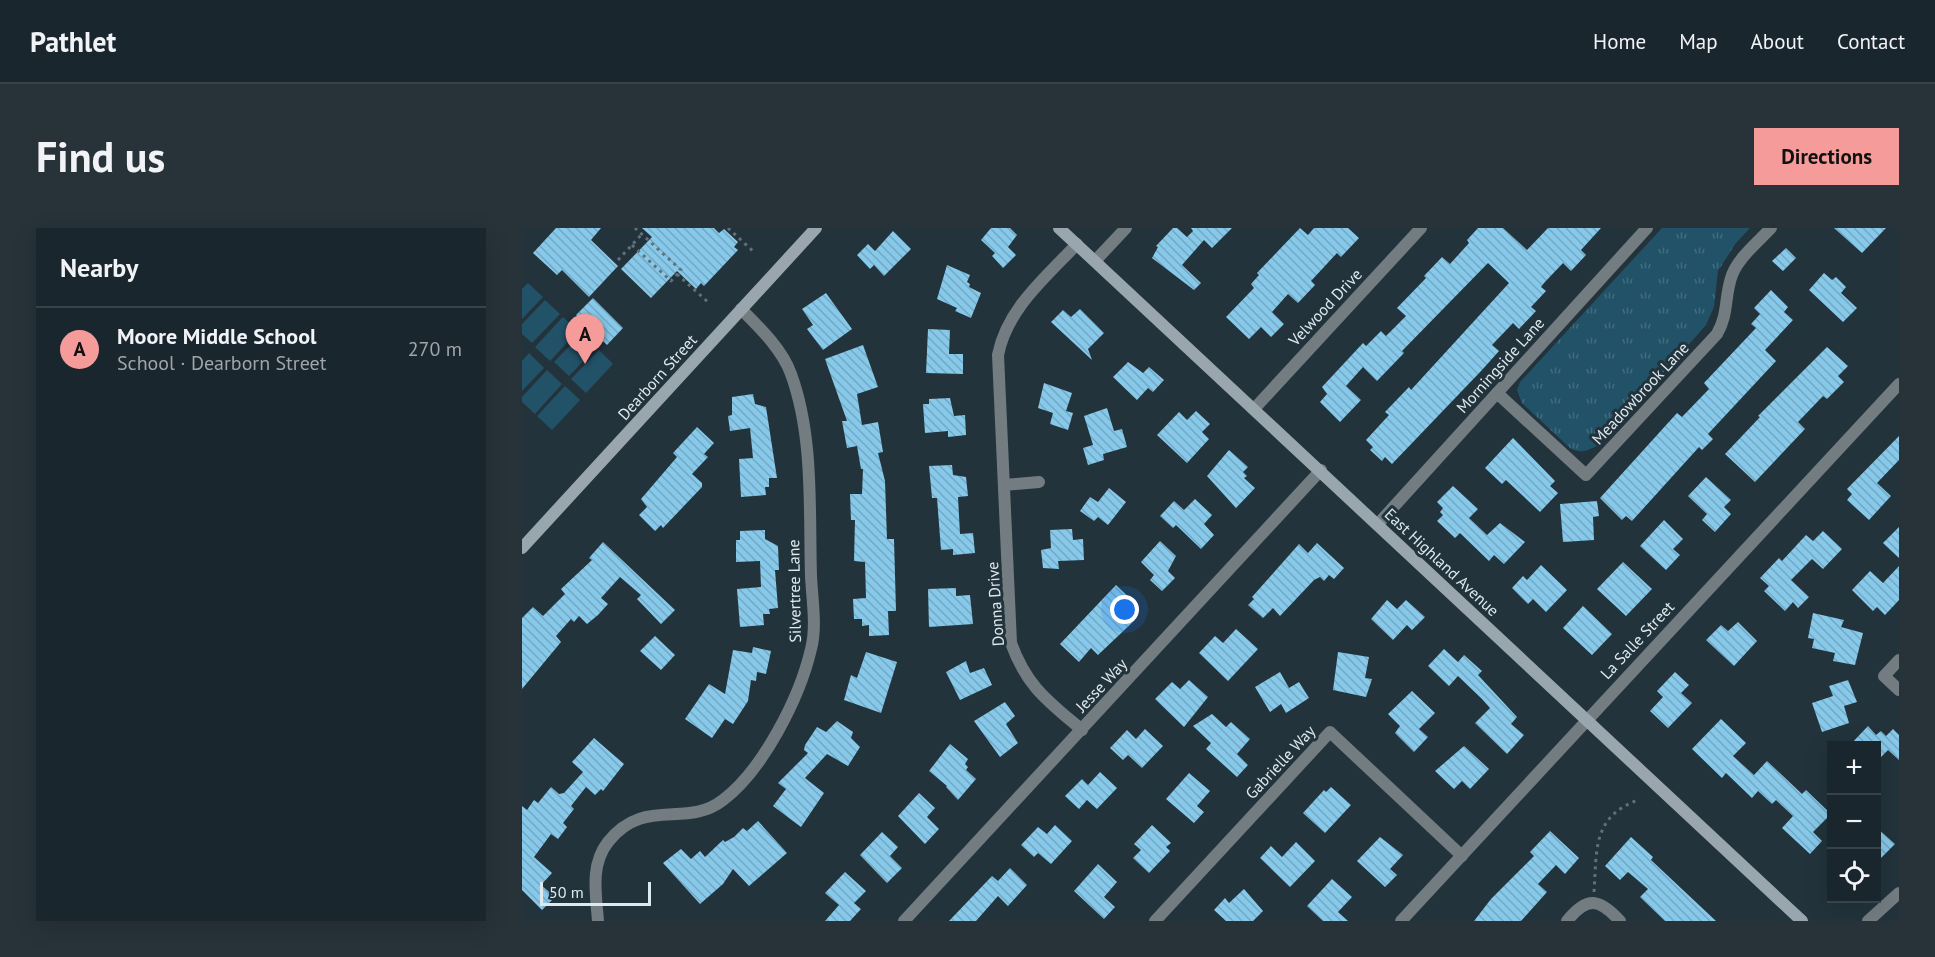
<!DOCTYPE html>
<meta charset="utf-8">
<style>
body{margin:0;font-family:"PT Sans",sans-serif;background:#273239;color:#f1f3f6}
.controls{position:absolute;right:18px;bottom:18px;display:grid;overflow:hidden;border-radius:0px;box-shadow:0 6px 24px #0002}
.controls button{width:54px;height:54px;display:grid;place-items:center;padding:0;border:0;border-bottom:2px solid #384349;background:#1a262d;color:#f1f3f6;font:30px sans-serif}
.scale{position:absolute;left:18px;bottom:15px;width:111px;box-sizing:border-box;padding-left:6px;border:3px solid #dee9ee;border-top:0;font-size:16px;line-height:21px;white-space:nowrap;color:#dee9ee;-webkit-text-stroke:4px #22333c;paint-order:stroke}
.you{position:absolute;left:603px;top:382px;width:21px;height:21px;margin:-15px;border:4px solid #fff;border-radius:50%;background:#1a73e8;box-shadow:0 0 0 9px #1a73e833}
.badge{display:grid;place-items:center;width:39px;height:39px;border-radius:50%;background:#f59b9a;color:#111;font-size:20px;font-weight:700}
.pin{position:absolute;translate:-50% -50px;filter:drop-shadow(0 2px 3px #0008)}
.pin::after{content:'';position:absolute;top:32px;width:21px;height:18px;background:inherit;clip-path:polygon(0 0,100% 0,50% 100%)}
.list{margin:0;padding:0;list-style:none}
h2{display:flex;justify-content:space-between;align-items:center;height:78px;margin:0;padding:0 24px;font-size:26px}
h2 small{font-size:20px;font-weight:400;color:#9fa5aa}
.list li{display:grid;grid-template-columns:39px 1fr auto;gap:18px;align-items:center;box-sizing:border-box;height:84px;padding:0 24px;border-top:2px solid #384349}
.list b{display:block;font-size:22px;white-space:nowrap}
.list p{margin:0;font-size:20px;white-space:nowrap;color:#9fa5aa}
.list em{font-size:20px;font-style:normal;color:#9fa5aa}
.icon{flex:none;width:33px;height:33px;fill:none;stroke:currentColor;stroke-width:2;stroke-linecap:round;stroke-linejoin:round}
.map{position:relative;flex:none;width:1377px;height:693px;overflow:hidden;border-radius:0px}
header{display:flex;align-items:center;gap:36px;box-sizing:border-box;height:84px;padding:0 30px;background:#1a262d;border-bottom:2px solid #384349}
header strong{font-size:28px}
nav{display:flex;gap:33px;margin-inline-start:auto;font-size:21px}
.intro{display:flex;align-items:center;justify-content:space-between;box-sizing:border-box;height:144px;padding:0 36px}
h1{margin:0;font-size:42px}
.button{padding:15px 27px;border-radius:0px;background:#f59b9a;color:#111;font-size:21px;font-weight:700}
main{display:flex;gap:36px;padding:0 36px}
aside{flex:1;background:#1a262d;border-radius:0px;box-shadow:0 6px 24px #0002}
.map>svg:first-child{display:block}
</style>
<header>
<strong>Pathlet</strong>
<nav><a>Home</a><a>Map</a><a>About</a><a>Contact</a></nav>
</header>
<div class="intro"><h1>Find us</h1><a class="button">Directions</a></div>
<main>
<aside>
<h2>Nearby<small></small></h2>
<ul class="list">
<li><span class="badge">A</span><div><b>Moore Middle School</b><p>School · Dearborn Street</p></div><em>270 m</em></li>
</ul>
</aside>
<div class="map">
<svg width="1377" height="693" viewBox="0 0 1377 693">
<defs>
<pattern id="park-tufts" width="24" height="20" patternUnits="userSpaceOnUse" patternTransform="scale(1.5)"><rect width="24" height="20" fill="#225268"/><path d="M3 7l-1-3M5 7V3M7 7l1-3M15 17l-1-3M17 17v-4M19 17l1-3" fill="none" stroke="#426b7e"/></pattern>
<pattern id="building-back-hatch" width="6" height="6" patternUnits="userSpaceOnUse" patternTransform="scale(1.5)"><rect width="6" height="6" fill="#86c9ea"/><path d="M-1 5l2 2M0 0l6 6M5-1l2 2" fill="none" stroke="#75a8c1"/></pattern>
</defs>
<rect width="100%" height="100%" fill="#22333c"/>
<g fill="#225268">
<path d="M6,55l15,14 -21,22v-30z"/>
<path d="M23,72l15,14 -28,29 -10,-9v-10z"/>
<path d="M41,89l15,14 -28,30 -15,-14z"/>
<path d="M60,105l15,14 -28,29 -15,-14z"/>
<path d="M77,122l14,14 -27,29 -15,-14z"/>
<path d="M7,125l15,15 -22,23v-30z"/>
<path d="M25,142l15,14 -27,30 -13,-12v-5z"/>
<path d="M43,158l15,14 -28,30 -15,-14z"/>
</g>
<path fill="url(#park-tufts)" d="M1140,0h88l-14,15 -18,28 -4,36 -8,18 -107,120c-12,6 -18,9 -29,3l-48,-45 -5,-13 3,-8z"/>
<g fill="url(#building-back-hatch)">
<path d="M34,0h45l-10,12 27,26 -29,31 -27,-27 -5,5 -24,-22z"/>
<path d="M120,0h72l5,5 5,-4 14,13 -4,5 4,3 -34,36 -3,-3 -5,6 -19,-18 -26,27 -30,-29 31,-32z"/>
<path d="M469,0h19l7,7 -9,12 8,8 -13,13 -11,-12 3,-3 -14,-13z"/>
<path d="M651,0h4l10,9 6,-6 -2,-3h41l-20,20 -8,-8 -22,25 19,18 -7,7 -42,-32 6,-11 -2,-1z"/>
<path d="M778,0l8,7 6,-7h34l11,10 -18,19 -4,-4 -26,28 4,4 -17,18 -10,-9 -16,18 12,12 -13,13 -10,-10 -12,12 -23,-22 28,-29 -3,-4 8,-9 -2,-2z"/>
<path d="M956,0h25l24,22 21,-22h53l-20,22 5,5 -15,16 -8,-8 -19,20 -3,4 5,4 -15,16 5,4 -17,18 -6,-6 -21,22 7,6 -17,19 -90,94 -7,-7 -3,4 -12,-11 3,-3 -7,-7 23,-25 -4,-3 24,-25 2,3 98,-107 -21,-20 -86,88 2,2 -27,28 -14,-14 -17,19 15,14 -21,22 -20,-20 7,-8 -5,-7 41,-44 3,3 15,-15 5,5 20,-20 -9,-8 29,-30 -2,-2 18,-19 8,7 19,-21 -2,-3z"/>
<path d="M1312,0h52l-24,25z"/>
<path d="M371,3l18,18 -27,27 -10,-11 -4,4 -13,-14 11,-11 7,7z"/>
<path d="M1264,20l10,10 -13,13 -11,-10z"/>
<path d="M425,37l23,10 -3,7 3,2 -1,3 12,6 -10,25 -16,-7 2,-3 -20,-9z"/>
<path d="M1302,45l8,7 4,-3 10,10 -5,6 16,15 -14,14 -34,-32z"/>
<path d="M1249,62l17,17 -4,5 9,8 -28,30 11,11 -68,73 5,5 -11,11 -3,-3 -67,74 -6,-5 -4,4 -22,-22 77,-85 5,4 27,-28 -5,-6 52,-55 -5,-4 9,-10 -6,-6z"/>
<path d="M304,65l26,36 -29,21 -16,-21 6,-4 -11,-16z"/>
<path d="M71,70l30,30 -16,17 -31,-30z"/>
<path d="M558,81l24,24 -16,16 4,11 -41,-38 12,-12 8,7z"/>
<path d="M406,101l22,1 -1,24h14v20l-37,-1z"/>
<path d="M341,117l15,42 -21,7 5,31 16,-3 5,30 -5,1 7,28 2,58h7l2,72h-8l1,24 -20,1v-11l-7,1v-7h-8l-1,-20 13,-1 -1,-36 -11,-1 1,-41h-4l-1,-26h12l1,-25h-2l-4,-23 -10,2 -5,-27h5l-22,-62z"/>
<path d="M1305,119l21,19 -10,10 6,6 -17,17 -4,-3 -25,26 7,7 -50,53 -30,-28 35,-37 -2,-1z"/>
<path d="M606,134l15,11 6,-6 15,13 -11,12 -5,-4 -11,12 -24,-23z"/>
<path d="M522,155l28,10 -6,18 7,2 -5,17 -18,-6 3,-11 -15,-5z"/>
<path d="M231,166l2,10 11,3 11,71h-8v9h-4l1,8 -25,2 -2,-38 14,-1 -3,-30 -20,3 -2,-15 4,-1v-18z"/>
<path d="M428,170l4,18 11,-1 1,20 -18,2v-6l-23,2 -2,-29h6v-5z"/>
<path d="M585,180l7,23 8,-2 5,18 -24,7 1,6 -16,5 -5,-17 10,-3 -9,-29z"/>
<path d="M674,183l14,13 -8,8 7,7 -22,24 -30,-28 22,-23 8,8z"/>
<path d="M175,199l17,16 -10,11 4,3 -16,17 10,9v4l-39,41 -2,-3 -6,6 -16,-16 8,-8 -6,-8 36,-42 -4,-4z"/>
<path d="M1377,208v24l-22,23 14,13 -22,24 -22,-20 5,-6 -5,-5z"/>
<path d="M991,210l42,43 -5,5 8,7 -18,19 -34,-32 -4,4 -17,-16z"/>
<path d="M707,222l19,17 -5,5 4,4 -3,2 11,10 -19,20 -29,-32z"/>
<path d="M430,237l1,10 13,2 2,19 -10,1 2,37 13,-1 2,20 -22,2v-6l-12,1 -4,-52h-5l-3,-32z"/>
<path d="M1184,249l25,23 -7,7 7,7 -16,18 -13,-12 5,-6 -19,-18z"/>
<path d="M931,258l25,23 -9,9 18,17 13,-12 25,19 -21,22 -10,-9 -5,6 -29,-28 -5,5 -18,-17 6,-6 -3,-3 3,-4 -6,-6z"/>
<path d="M587,260l17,14 -18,23 -10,-8 -4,4 -14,-10 10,-14 8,5z"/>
<path d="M673,271l17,16 -8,9 10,11 -13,14 -25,-24 -3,3 -13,-12 14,-15 10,9z"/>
<path d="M1075,273l2,15 -6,1 1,23 -31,2 -3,-38z"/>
<path d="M1142,292l19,19 -10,10 7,6 -14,15 -26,-24z"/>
<path d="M1377,299v31l-16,-15z"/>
<path d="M550,301l1,11 10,-1 1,21 -26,1 1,8 -16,-1 -2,-18 10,-2 -1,-18z"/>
<path d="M243,302v9l13,7 1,24h-4l3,38 -9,1 1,5h-7l1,11 -24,2 -3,-38 24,-2 -1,-26 -24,1v-22h4v-9z"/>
<path d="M1301,303l19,18 -19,20 -11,-10 -21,21 18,17 -11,11 -5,-6 -8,9 -21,-20 5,-5 -9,-8 19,-20 3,3 24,-26 7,6z"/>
<path d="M638,313l16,15 -8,15 7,7 -13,13 -12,-11 4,-5 -13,-13z"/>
<path d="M81,314l72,68 -14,14 -24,-25 4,-4 -21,-18 -19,21 7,6 -10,11 -11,9 -8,-8 -5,6 -3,-3 -15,17 5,6 -39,47v-71l11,-11 10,9 22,-22 -4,-5 31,-29 -3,-2z"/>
<path d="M795,315l27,25 -10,11 -5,-4 -5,6 -4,-4 -6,3 -34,36 -7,-8 -10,10 -15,-13 6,-6 -2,-2 47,-53 9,9z"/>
<path d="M1101,334l29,27 -26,27 -29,-27z"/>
<path d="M1019,337l26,25 -21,22 -13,-13 -5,5 -16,-16 11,-12 4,4z"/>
<path d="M1377,338v34l-14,15 -8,-8 -4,4 -21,-21 18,-19 13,12z"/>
<path d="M594,357l18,17 -8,9 9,9 -37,35 -7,-7 -12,14 -19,-18z"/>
<path d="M434,360v8l14,-1 3,29 -44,3 -1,-38z"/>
<path d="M865,372l10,9 9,-9 19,17 -13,13 -5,-5 -14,15 -22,-21z"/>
<path d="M1061,378l29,28 -20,21 -29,-27z"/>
<path d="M1291,385l31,7 -3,7 22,6 -8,32 -22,-4 2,-8 -23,-5 2,-9 -6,-1z"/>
<path d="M1216,394l19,19 -23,25 -28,-26 15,-15 7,6z"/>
<path d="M714,401l22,20 -30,32 -29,-28 16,-17 8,7z"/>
<path d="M133,408l20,19 -14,15 -21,-19z"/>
<path d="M231,419l18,4 -5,23 -9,-2 -1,9 -5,-1 -3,21 -15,23 -8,-5 -13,19 -27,-19 24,-35 16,10 8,-44 19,3z"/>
<path d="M922,421l14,13 6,-7 18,16 -4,4 39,42 -6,7 13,11 -17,19 -32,-31 15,-15 -8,-9 -24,-23 -9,10 -21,-20z"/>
<path d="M344,424l31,10 -16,51 -37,-13 7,-25 6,3z"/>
<path d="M816,424l31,5 -4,21 7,1 -6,18 -33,-7z"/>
<path d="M444,433l4,12 14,-5 8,17 -32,15 -14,-28z"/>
<path d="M758,444l9,16 10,-6 10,16 -23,15 -5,-9 -11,8 -15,-25z"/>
<path d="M1153,444l14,13 -8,8 11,10 -24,25 -18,-17 13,-14 -6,-6z"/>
<path d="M667,452l19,17 -24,30 -29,-28 17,-17 8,7z"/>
<path d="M1326,452l9,22 -13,4 5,17 -27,9 -10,-29 21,-7 -4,-10z"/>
<path d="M890,463l23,22 -16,16 9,8 -14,15 -19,-19 5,-7 -12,-12z"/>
<path d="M483,474l10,14 -9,8 12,19 -18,14 -26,-36z"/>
<path d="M690,486l14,13 5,-5 19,17 -13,15 11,11 -11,12 -31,-28 5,-6 -18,-17z"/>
<path d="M1199,491l25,24 -13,13 21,19 13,-14 35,33 4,-4 25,24 -18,18 9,9 -12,13 -28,-26 11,-12 -17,-16 -4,4 -14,-13 -6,7 -26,-25 -4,5 -30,-29z"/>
<path d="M315,493l16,11 -2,6 9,9 -12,19 -21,-12 -22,24 19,15 -23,34 -28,-21 13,-17 -8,-6 30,-30 -4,-3 1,-5 12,-18 9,5z"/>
<path d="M1346,498l8,9 5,-4 5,5 7,-7 6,6v25l-11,-10 -12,12v-16h-27z"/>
<path d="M623,501l18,17 -21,22 -14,-13 -5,5 -13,-12 17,-18 9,9z"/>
<path d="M72,510l30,26 -21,27 -2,-2 -6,6 -9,-8 -15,19 3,3 -11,14 4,4 -9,12 -7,-5 -17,23 18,16 -11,12 14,12 -13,13 -20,-20v-84l5,4 7,-10 4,3 13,-16 8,7 5,-1 19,-21 -11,-10z"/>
<path d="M428,516l18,15 -3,5 3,3 -2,3 10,9 -18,21 -12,-13 1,-1 -18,-15z"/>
<path d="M942,518l25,23 -19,20 -8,-8 -8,8 -19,-18z"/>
<path d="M578,544l17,16 -20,21 -10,-9 -8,9 -14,-13 17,-17 6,6z"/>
<path d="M667,545l21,18 -13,15 7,6 -10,11 -28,-24z"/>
<path d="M809,559l20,18 -26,28 -22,-20 21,-23 2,2z"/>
<path d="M397,565l16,15 -8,9 12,12 -14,15 -27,-28z"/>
<path d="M236,593l29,32 -38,33 -16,-17 -10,15 -23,20 -37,-41 18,-14 10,10 9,-8 5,6 18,-17 2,2 9,-5 9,-9 4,3z"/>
<path d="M533,597l17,16 -21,23 -13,-11 -4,4 -13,-12 17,-18 9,7z"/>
<path d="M630,597l19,18 -5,4 4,4 -21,22 -16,-15 8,-8 -7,-6z"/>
<path d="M1354,599l19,17 -19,19z"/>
<path d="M1028,603l29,27 -14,16 -9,-9 -18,19 9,8 -26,29h-47l17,-22 43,-43 -4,-4z"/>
<path d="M360,604l16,15 -8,9 12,12 -15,15 -27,-28z"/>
<path d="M858,609l23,18 -13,14 7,6 -12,12 -28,-26z"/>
<path d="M1109,609l22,20 -2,3 65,61h-51l-25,-24 8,-8 -20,-17 -8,8 -15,-14z"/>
<path d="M774,614l19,19 -25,26 -30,-29 11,-12 11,11z"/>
<path d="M576,636l19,18 -13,15 11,10 -11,12 -30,-28z"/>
<path d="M488,640l17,17 -19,21 -10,-10 -22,25h-27l43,-45 6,5z"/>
<path d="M323,644l21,19 -12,12 7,6 -11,12h-25l14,-16 -14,-12z"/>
<path d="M810,651l20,18 -14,15 10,9h-25l-16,-15z"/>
<path d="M722,661l19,22 -10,10h-27l-12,-11 11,-12 4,5z"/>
</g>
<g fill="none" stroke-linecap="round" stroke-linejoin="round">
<g stroke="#627179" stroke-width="3" stroke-dasharray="3 4.5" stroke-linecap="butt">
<path d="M206,0l27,25"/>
<path d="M110,17l39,36 10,-11 -46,-42"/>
<path d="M96,32l24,-26"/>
<path d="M155,46l33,30"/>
<path d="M1072,664c3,-42 -2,-75 44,-92"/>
</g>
<g stroke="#737c80" stroke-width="12">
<path d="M555,16c-32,34 -70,65 -79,111l13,288c16,44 37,58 71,87"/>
<path d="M573,33l31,-33"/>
<path d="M975,165l89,82 131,-141c12,-21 7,-37 15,-59 7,-18 26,-33 39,-47"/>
<path d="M732,181l167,-181"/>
<path d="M482,257l35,-3"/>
<path d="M856,296l269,-296"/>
<path d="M1377,432l-15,16 15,14"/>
<path d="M76,693c-2,-27 -8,-56 10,-79 36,-46 78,-13 115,-42 40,-30 77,-103 88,-151 6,-22 1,-50 0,-73 -2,-66 3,-139 -20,-202 -9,-25 -32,-47 -50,-65"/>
<path d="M382,693l417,-451"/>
<path d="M633,693l175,-189 132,124"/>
<path d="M879,693l498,-537"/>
<path d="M1045,693c20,-25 32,-23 53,0"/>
<path d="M1346,693l31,-28"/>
</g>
<g stroke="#99a6ad" stroke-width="12">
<path d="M537,0l743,693"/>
<path d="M0,320l294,-320"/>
</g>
</g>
<g text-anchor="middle" stroke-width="6" stroke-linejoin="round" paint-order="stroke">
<g font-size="16" fill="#dee9ee" stroke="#22333c">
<text transform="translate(803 79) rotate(-47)" y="6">Velwood Drive</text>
<text transform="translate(978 137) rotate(-48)" y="6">Morningside Lane</text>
<text transform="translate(135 149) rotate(-48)" y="6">Dearborn Street</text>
<text transform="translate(1118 165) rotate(-47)" y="6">Meadowbrook Lane</text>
<text transform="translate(920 334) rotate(43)" y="6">East Highland Avenue</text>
<text transform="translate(272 363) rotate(-91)" y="6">Silvertree Lane</text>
<text transform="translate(473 376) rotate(-94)" y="6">Donna Drive</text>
<text transform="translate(1115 412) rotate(-47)" y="6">La Salle Street</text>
<text transform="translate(579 457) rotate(-47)" y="6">Jesse Way</text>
<text transform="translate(758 534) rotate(-47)" y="6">Gabrielle Way</text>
</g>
</g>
</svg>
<div class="controls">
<button>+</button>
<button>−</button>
<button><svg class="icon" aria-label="locate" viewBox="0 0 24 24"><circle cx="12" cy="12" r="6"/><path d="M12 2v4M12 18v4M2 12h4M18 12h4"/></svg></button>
</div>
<div class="scale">50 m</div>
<div class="you"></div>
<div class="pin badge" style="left:63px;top:136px">A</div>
</div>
</main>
